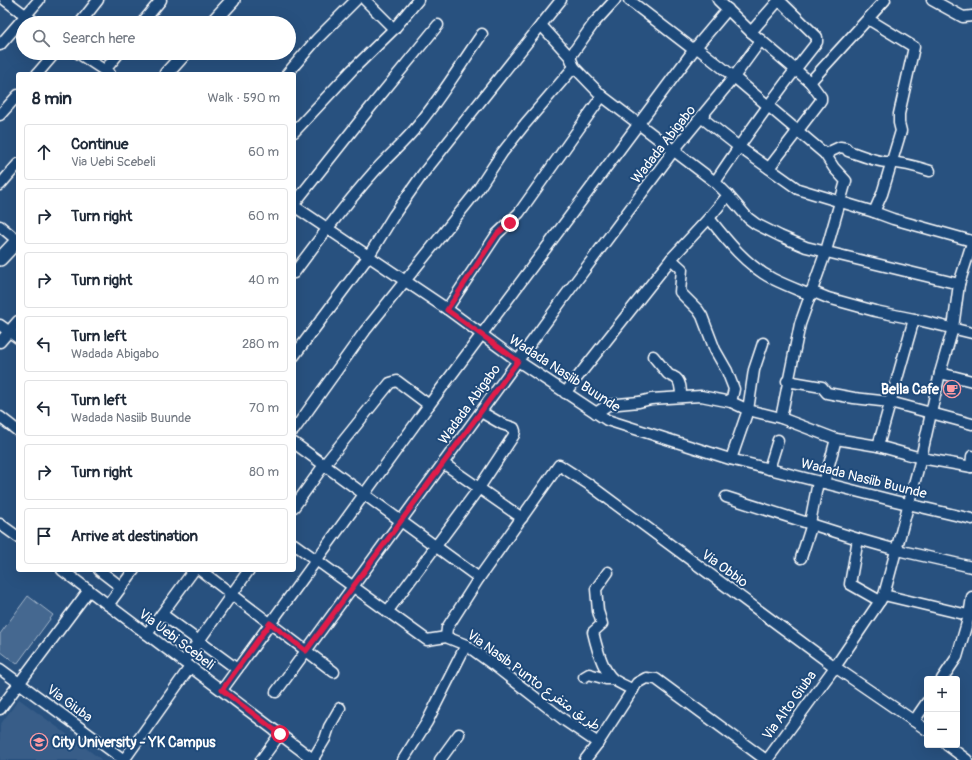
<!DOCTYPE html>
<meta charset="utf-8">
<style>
body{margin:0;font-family:Pangolin,"Playpen Sans Arabic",sans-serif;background:#f6f6f7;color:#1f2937}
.controls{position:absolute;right:12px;bottom:12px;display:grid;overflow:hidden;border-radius:4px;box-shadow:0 4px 16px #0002}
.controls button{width:36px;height:36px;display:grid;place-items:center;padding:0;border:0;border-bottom:1px solid #e0e1e3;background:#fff;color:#1f2937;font:20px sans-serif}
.stop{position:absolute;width:12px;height:12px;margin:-9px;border:3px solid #e11d48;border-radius:50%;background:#fff}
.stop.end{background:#e11d48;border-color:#fff;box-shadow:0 1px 4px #0008}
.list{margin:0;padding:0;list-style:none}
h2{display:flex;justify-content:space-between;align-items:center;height:52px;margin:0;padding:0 16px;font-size:17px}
h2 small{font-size:13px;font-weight:400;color:#747a83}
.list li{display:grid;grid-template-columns:26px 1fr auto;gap:12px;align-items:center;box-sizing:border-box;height:56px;margin:0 8px 8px;padding:0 8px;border:1px solid #e0e1e3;border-radius:4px}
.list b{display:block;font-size:15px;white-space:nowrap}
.list p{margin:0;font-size:13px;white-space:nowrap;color:#747a83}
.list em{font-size:13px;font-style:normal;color:#747a83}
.icon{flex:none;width:22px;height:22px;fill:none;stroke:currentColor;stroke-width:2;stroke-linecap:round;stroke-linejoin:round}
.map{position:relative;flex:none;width:972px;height:760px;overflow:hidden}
.search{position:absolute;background:#fff;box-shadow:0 4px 16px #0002;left:16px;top:16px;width:280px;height:44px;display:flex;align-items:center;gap:10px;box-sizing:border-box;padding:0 14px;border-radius:22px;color:#747a83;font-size:15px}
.panel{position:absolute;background:#fff;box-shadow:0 4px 16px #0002;left:16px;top:72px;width:280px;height:500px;border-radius:4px}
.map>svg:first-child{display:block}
</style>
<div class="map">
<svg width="972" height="760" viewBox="0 0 972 760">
<rect width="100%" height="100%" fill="#28517f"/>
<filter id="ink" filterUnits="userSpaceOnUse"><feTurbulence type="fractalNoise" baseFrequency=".025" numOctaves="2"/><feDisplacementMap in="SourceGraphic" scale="8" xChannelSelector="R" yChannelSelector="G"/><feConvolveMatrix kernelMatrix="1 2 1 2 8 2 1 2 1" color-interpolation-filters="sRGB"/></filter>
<g filter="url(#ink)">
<path fill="#375d88" d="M19,699l83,61h-102v-35z"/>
<path fill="#446890" stroke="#a2b4c8" d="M28,596l25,19 -36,49 -17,-13v-17z"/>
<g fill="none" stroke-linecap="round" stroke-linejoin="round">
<defs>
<g id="minor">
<path d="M5,0l31,23"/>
<path d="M365,0l29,29"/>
<path d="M561,0l-20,25 29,32 4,10 28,29 113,86 13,13 -19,23 -38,41 -106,134"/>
<path d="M629,0l65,50"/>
<path d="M718,0l33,32 59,50 11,15v3l-2,3 -50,65"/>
<path d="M932,0l31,17 9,-1"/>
<path d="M868,19l46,28 -15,67v9l2,8 -19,63 -8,18"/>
<path d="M80,23l18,-23"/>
<path d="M142,23l19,-23"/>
<path d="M751,32l28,-32"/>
<path d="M0,45l39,-45"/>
<path d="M696,47l38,30 91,77 9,14 12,13 -20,70 -26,73 -19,94"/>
<path d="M78,53l32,21"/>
<path d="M570,57l24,-34 21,-23"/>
<path d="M105,70l14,-17"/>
<path d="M37,74l18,-21"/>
<path d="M287,74l30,-35 39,-39"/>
<path d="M810,82l75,-82"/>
<path d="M0,115l18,-20"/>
<path d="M701,117l38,30 59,42 76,23 19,7 79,22"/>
<path d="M294,132l58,-62 42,-41 24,-29"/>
<path d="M825,154l15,-7 6,1 2,3c10,3 29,11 39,11 15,1 28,4 43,9"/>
<path d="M715,182c32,-48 66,-95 102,-140v-5l-38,-37"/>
<path d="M0,185l18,-21"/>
<path d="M728,195l20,23 8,6 24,12 26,11 153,37"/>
<path d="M294,204l72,-91 72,-88"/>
<path d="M294,206l153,103 71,52 89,59 123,39 165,42 77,18"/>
<path d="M709,218c18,23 38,48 64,61 12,6 25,11 37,16"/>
<path d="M0,226l18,15"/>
<path d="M671,259l11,10 -2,23 18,18 4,6 13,34 12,21 7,18 -3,13"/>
<path d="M294,273c25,-34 51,-68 79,-100 15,-17 32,-31 46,-49 23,-28 42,-60 63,-90"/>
<path d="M811,291l17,7 47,13 39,8 58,14"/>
<path d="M447,309l50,-75 22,-21 83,-117"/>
<path d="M0,325l18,13"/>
<path d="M0,342l18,-21"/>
<path d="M294,356l74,-99 26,-42 28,-40 119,-150"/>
<path d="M653,356l15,18c2,2 4,2 6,3 7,3 7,13 7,20"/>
<path d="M940,373l32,8"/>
<path d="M787,381l35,6 5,6 27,5 36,4 82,22"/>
<path d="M596,413l12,-8 31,-3 12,-3 50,-3 30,6 11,5 6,3 33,8 55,21 42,7 43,12 51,9"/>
<path d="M0,417l18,14"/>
<path d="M294,430l71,-99 112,-140 25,-38 23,-29 49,-57"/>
<path d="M294,443l185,135"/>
<path d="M878,446l36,-127"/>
<path d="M731,459l17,-49 6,-40 9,-27"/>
<path d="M443,463l79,55"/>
<path d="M971,467l1,-11"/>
<path d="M769,469l9,-29"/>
<path d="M824,483l12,-44"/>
<path d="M726,497l132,42 39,11 75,17"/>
<path d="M294,507l30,-42 66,-82 7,-2 32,24 267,-358 32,-38"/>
<path d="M810,523l8,-41"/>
<path d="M0,524l18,13"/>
<path d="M858,539l-8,45 30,17"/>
<path d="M294,544l133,96 19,-3 20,8 29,21 69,54 34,23"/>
<path d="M801,558l11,-34"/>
<path d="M62,570l252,190"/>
<path d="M99,570l22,17"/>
<path d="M200,570l134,102"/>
<path d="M608,572l-12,17 2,22 4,13 -9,8c3,13 9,38 20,47 5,4 13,7 20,11"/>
<path d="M884,595l88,21"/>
<path d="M108,605l26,-35"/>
<path d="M387,612l92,-124 35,-53 1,-4 -1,-3 -12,-4 -21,-12"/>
<path d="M162,614l75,55"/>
<path d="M147,634l47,-64"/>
<path d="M446,637l1,-9 32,-50 80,-113 28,18 248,184 92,63"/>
<path d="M184,662l65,-92"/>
<path d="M0,669l124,91"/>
<path d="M584,677l5,-3 17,5h6"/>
<path d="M942,679l15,-22 12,-41 3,-19"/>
<path d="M222,690l207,-285"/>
<path d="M276,692l295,-404 103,-138 60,-73 27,-37"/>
<path d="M0,709l89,-119"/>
<path d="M914,721l13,-19"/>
<path d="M947,745l20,15"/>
<path d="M313,759l12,-20 4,-12 11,-19"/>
<path d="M124,760l66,-93"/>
<path d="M261,760l19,-26"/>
<path d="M403,760l24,-38 39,-77"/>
<path d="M440,760l19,-26"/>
<path d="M585,760l13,-17 39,-60 9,-5 10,1 110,81"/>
<path d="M767,760l68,-93 49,-72 37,-137 19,-85 13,-45 6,-44 13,-41"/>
</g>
<g id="major">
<path d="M212,23l21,-23"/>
<path d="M166,74l19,-21"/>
<path d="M0,259l18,-19"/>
</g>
</defs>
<use href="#minor" stroke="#fff" stroke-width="13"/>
<use href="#major" stroke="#fff" stroke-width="16"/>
<use href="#minor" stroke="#1f4a7a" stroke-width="10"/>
<use href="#major" stroke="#1f4a7a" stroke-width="13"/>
</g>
</g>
<g fill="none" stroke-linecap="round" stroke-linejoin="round" filter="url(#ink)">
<path stroke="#e11d48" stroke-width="5" d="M280,734l-58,-44 48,-67 36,28 212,-290 -71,-51 50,-76 13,-11"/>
</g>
<defs>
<symbol id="cafe-ring" viewBox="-11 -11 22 22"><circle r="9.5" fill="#1f4a7a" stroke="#ff9aa2" stroke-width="1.5"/><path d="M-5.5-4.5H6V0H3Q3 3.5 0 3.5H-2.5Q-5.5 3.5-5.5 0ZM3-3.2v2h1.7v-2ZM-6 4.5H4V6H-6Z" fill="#ff9aa2"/></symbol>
<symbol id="university-ring" viewBox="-11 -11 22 22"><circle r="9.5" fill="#1f4a7a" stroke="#ff9aa2" stroke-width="1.5"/><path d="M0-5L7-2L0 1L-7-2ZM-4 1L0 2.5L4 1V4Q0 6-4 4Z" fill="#ff9aa2"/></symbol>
</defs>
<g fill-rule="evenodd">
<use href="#cafe-ring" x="942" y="379" width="20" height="20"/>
<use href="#university-ring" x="29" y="732" width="20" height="20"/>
</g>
<g text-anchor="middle" stroke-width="4" stroke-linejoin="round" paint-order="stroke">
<g font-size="14" fill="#fff" stroke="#1f4a7a">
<text transform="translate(663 144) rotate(-52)" y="5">Wadada Abigabo</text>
<text transform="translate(565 373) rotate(33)" y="5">Wadada Nasiib Buunde</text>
<text transform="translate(469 404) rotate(-54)" y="5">Wadada Abigabo</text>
<text transform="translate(864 478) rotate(14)" y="5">Wadada Nasiib Buunde</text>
<text transform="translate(725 568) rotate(36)" y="5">Via Obbio</text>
<text transform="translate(177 639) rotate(37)" y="5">Via Uebi Scebeli</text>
<text transform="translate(534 680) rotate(36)" y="5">Via Nasib Punto طريق متفرع</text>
<text transform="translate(70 703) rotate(36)" y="5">Via Giuba</text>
<text transform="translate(789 705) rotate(-54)" y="5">Via Alto Giuba</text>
</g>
<g font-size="14" font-weight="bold" fill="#fff" stroke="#1f4a7a" text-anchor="end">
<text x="939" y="394">Bella Cafe</text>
<text x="52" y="747" text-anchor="start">City University - YK Campus</text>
</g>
</g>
</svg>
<div class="controls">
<button>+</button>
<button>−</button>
</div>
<div class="stop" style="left:280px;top:734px"></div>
<div class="stop end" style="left:510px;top:223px"></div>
<div class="search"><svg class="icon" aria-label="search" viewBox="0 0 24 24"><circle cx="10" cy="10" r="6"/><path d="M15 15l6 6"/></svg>Search here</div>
<section class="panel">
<h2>8 min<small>Walk · 590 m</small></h2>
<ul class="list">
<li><svg class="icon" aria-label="ahead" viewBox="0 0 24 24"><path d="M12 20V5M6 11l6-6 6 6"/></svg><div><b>Continue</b><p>Via Uebi Scebeli</p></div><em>60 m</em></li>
<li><svg class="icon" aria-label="right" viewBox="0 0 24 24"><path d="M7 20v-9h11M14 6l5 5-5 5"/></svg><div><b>Turn right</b></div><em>60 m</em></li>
<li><svg class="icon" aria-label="right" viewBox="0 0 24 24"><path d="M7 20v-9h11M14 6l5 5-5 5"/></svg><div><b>Turn right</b></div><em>40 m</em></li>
<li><svg class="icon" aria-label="left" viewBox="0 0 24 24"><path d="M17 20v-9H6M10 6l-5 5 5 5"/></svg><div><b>Turn left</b><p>Wadada Abigabo</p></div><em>280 m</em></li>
<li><svg class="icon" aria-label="left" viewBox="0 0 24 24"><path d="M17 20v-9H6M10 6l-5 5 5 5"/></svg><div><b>Turn left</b><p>Wadada Nasiib Buunde</p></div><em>70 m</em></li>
<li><svg class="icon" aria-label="right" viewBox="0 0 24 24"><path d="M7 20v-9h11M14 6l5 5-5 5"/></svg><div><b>Turn right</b></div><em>80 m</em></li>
<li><svg class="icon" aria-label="arrive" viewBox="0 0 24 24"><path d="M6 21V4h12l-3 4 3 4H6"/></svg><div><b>Arrive at destination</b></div></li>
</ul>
</section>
</div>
